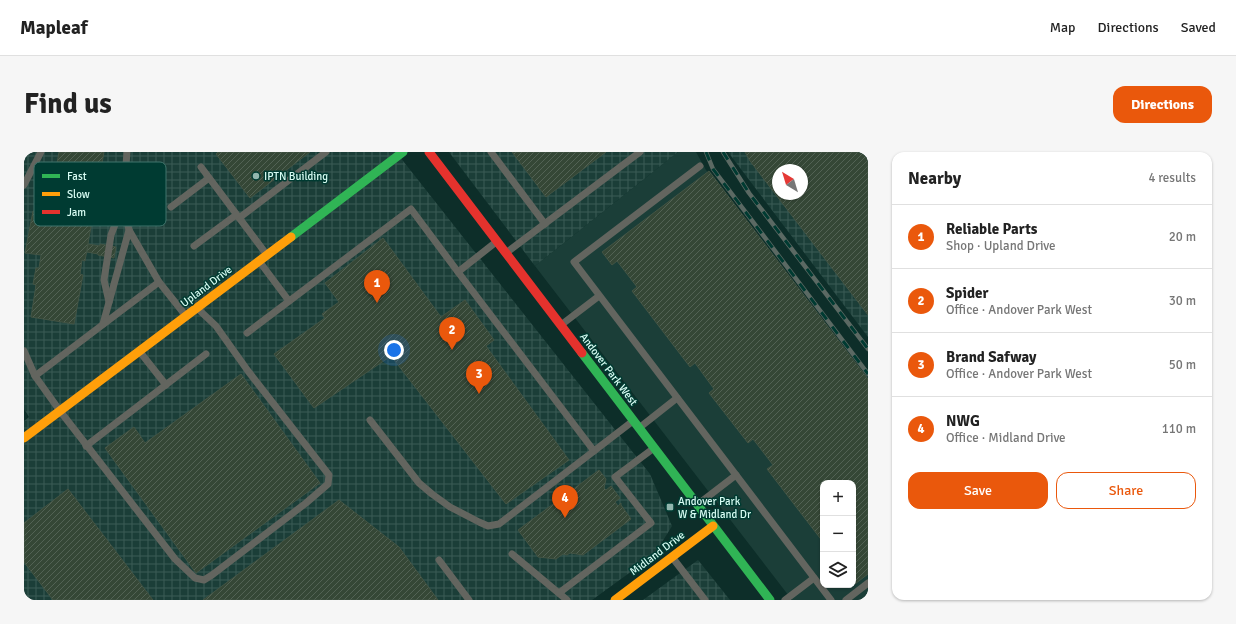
<!DOCTYPE html>
<meta charset="utf-8">
<style>
body{margin:0;font-family:Signika,sans-serif;background:#f6f6f6;color:#222}
.controls{position:absolute;right:12px;bottom:12px;display:grid;overflow:hidden;border-radius:8px;box-shadow:0 1px 3px #0004}
.controls button{width:36px;height:36px;display:grid;place-items:center;padding:0;border:0;border-bottom:1px solid #e0e0e0;background:#fff;color:#222;font:20px sans-serif}
.compass{position:absolute;left:748px;top:12px;width:36px;height:36px;border-radius:50%;background:#fff;box-shadow:0 1px 3px #0004;rotate:322deg}
.you{position:absolute;left:370px;top:198px;width:14px;height:14px;margin:-10px;border:3px solid #fff;border-radius:50%;background:#1a73e8;box-shadow:0 0 0 6px #1a73e833}
.badge{display:grid;place-items:center;width:26px;height:26px;border-radius:50%;background:#ea580c;color:#fff;font-size:13px;font-weight:700}
.pin{position:absolute;translate:-50% -33px;filter:drop-shadow(0 1px 2px #0008)}
.pin::after{content:'';position:absolute;top:21px;width:14px;height:12px;background:inherit;clip-path:polygon(0 0,100% 0,50% 100%)}
.list{margin:0;padding:0;list-style:none}
h2{display:flex;justify-content:space-between;align-items:center;height:52px;margin:0;padding:0 16px;font-size:17px}
h2 small{font-size:13px;font-weight:400;color:#767676}
.list li{display:grid;grid-template-columns:26px 1fr auto;gap:12px;align-items:center;box-sizing:border-box;height:64px;padding:0 16px;border-top:1px solid #e0e0e0}
.list b{display:block;font-size:15px;white-space:nowrap}
.list p{margin:0;font-size:13px;white-space:nowrap;color:#767676}
.list em{font-size:13px;font-style:normal;color:#767676}
.actions{display:flex;gap:8px;padding:12px 16px}
.actions a{flex:1;padding:9px 0;border:1px solid #ea580c;border-radius:12px;text-align:center;font-size:14px;color:#ea580c}
.actions .main{background:#ea580c;color:#fff}
.icon{flex:none;width:22px;height:22px;fill:none;stroke:currentColor;stroke-width:2;stroke-linecap:round;stroke-linejoin:round}
.map{position:relative;flex:none;width:844px;height:448px;overflow:hidden;border-radius:12px}
header{display:flex;align-items:center;gap:24px;box-sizing:border-box;height:56px;padding:0 20px;background:#fff;border-bottom:1px solid #e0e0e0}
header strong{font-size:19px}
nav{display:flex;gap:22px;margin-inline-start:auto;font-size:14px}
.intro{display:flex;align-items:center;justify-content:space-between;box-sizing:border-box;height:96px;padding:0 24px}
h1{margin:0;font-size:28px}
.button{padding:10px 18px;border-radius:12px;background:#ea580c;color:#fff;font-size:14px;font-weight:700}
main{display:flex;gap:24px;padding:0 24px}
aside{flex:1;background:#fff;border-radius:12px;box-shadow:0 1px 3px #0004}
.map>svg:first-child{display:block}
</style>
<header>
<strong>Mapleaf</strong>
<nav><a>Map</a><a>Directions</a><a>Saved</a></nav>
</header>
<div class="intro"><h1>Find us</h1><a class="button">Directions</a></div>
<main>
<div class="map">
<svg width="844" height="448" viewBox="0 0 844 448">
<defs>
<pattern id="industrial-grid" width="8" height="8" patternUnits="userSpaceOnUse"><rect width="8" height="8" fill="#1b3e38"/><path d="M0 4h8M4 0v8" fill="none" stroke="#3b5b55"/></pattern>
<pattern id="building-hatch" width="6" height="6" patternUnits="userSpaceOnUse"><rect width="6" height="6" fill="#354736"/><path d="M-1 1l2-2M0 6l6-6M5 7l2-2" fill="none" stroke="#526254"/></pattern>
</defs>
<rect width="100%" height="100%" fill="#0d2e29"/>
<path fill="#1b3e38" fill-rule="evenodd" d="M654,0h18l10,18 155,203 7,-4v231h-76l-257,-334zM799,331h30v102h-30z"/>
<g fill="url(#industrial-grid)" fill-rule="evenodd">
<path d="M0,0h372l254,322 22,52 -18,29 -62,45h-568v-179l5,-4 -5,-8z"/>
<path d="M425,0h229l-143,114z"/>
<path d="M704,0h140v185zM754,18h24v24h-24z"/>
<path d="M674,408l32,40h-87z"/>
</g>
<g fill="url(#building-hatch)" stroke="#435444" fill-rule="evenodd">
<path d="M35,0h45l-19,109 -3,-1 -2,14 3,1 -9,49 -43,-7 5,-32 -3,-1 3,-16h3l2,-13 -16,-2 8,-42 15,3 2,-12h-3l3,-17 3,1z"/>
<path d="M194,0h92l-60,46 -34,-44z"/>
<path d="M488,0h94l-60,45z"/>
<path d="M721,0h118l5,7v156l-118,-154zM754,18h24v24h-24z"/>
<path d="M685,19l159,208v195l-13,10 -2,-3v-98h-30v59l-56,-73 6,-4 -20,-26 -5,4 -39,-50 5,-4 -19,-26 -5,4 -58,-76 5,-4 -20,-26 -5,4 -10,-13z"/>
<path d="M359,86l58,79 24,-17 29,40 -8,6 83,114 -63,44 -115,-148 -77,52 -40,-54 51,-36 -3,-4 17,-12 -14,-19z"/>
<path d="M64,92l12,2v-2l16,3 -2,11 -16,-3v-1l-11,-2z"/>
<path d="M217,222l79,109 -124,90 -91,-125 29,-21 11,16z"/>
<path d="M575,318l7,9 -2,9 2,2 5,-4 9,12 -5,4 3,4 3,-3v2l10,14 -48,36 -13,-2 -3,2 -4,-1 -7,5 -18,-2 -20,-27z"/>
<path d="M44,337l85,111h-100l-29,-38v-39z"/>
<path d="M315,348l60,47 39,53h-235z"/>
</g>
<g fill="none" stroke-linecap="round" stroke-linejoin="round">
<g stroke="#63655f" stroke-width="7">
<path d="M103,0l-4,52 6,26 30,52 27,34"/>
<path d="M467,0l54,72"/>
<path d="M676,14l-126,96 257,338"/>
<path d="M177,15l66,88"/>
<path d="M0,33l17,-33"/>
<path d="M147,55l38,-29"/>
<path d="M215,66l87,-66"/>
<path d="M472,90l-38,30 136,179"/>
<path d="M170,94l42,-31"/>
<path d="M482,101l134,-101"/>
<path d="M235,109l30,40"/>
<path d="M85,150l-5,-22 7,-45 12,-31"/>
<path d="M79,172l26,-94"/>
<path d="M537,173l38,-29"/>
<path d="M223,181l164,-124 47,63"/>
<path d="M0,199l11,25 25,35 115,148 20,19 9,2 8,-5 94,-72 22,-19 1,-9 -81,-104 -32,-45 -19,-18"/>
<path d="M116,200l26,33"/>
<path d="M11,224l124,-94"/>
<path d="M346,268l49,63 13,11 18,13 29,15 9,4 11,-2 134,-103"/>
<path d="M615,276l38,-30"/>
<path d="M62,294l120,-92"/>
<path d="M673,353l39,-30"/>
<path d="M488,402l55,46"/>
<path d="M648,405l33,43"/>
<path d="M415,408l30,40"/>
<path d="M535,441l92,-70 -36,-46 39,-29"/>
<path d="M761,448l29,-22"/>
<path d="M822,448l22,-17"/>
</g>
<g stroke="#30b455" stroke-width="9">
<path d="M267,85l112,-85"/>
<path d="M558,201l188,247"/>
</g>
<g stroke="#ff9f0a" stroke-width="9">
<path d="M0,286l267,-201"/>
<path d="M591,448l98,-74"/>
</g>
<path stroke="#e5322d" stroke-width="9" d="M405,0l153,201"/>
<defs>
<g id="rail">
<path d="M682,0l7,17 155,205"/>
<path d="M699,0l26,41 119,156"/>
</g>
</defs>
<use href="#rail" stroke="#5b6963" stroke-width="4.5"/>
<use href="#rail" stroke="#003b32" stroke-width="3" stroke-dasharray="9" stroke-linecap="butt"/>
</g>
<g fill="#91b5ad" stroke="#003b32" stroke-width="1.5">
<circle cx="232" cy="24" r="4"/>
<rect x="642" y="351" width="8" height="8" rx="2"/>
</g>
<g text-anchor="middle" stroke-width="3" stroke-linejoin="round" paint-order="stroke">
<g font-size="11" fill="#d8fdf4" stroke="#003b32" text-anchor="start">
<text x="240" y="28">IPTN Building</text>
<text x="654" y="353">Andover Park<tspan x="654" dy="13">W &amp; Midland Dr</tspan></text>
</g>
<g font-size="11" fill="#d8fdf4" stroke="#003b32">
<text transform="translate(182 134) rotate(-37)" y="4">Upland Drive</text>
<text transform="translate(585 217) rotate(53)" y="4">Andover Park West</text>
<text transform="translate(633 401) rotate(-37)" y="4">Midland Drive</text>
</g>
</g>
<rect x="10" y="10" width="132" height="64" rx="6" fill="#003b32" stroke="#41756c" stroke-width="1"/>
<rect x="18" y="22" width="18" height="4" fill="#30b455"/>
<rect x="18" y="40" width="18" height="4" fill="#ff9f0a"/>
<rect x="18" y="58" width="18" height="4" fill="#e5322d"/>
<g font-size="11" fill="#d8fdf4">
<text x="43" y="28">Fast</text>
<text x="43" y="46">Slow</text>
<text x="43" y="64">Jam</text>
</g>
</svg>
<div class="controls">
<button>+</button>
<button>−</button>
<button><svg class="icon" aria-label="layers" viewBox="0 0 24 24"><path d="M12 4l9 5-9 5-9-5zM3 14l9 5 9-5"/></svg></button>
</div>
<svg class="compass" viewBox="-18 -18 36 36"><path d="M0-13l5 13h-10z" fill="#e53935"/><path d="M0 13l5-13h-10z" fill="#767676"/></svg>
<div class="you"></div>
<div class="pin badge" style="left:353px;top:151px">1</div>
<div class="pin badge" style="left:428px;top:198px">2</div>
<div class="pin badge" style="left:455px;top:242px">3</div>
<div class="pin badge" style="left:541px;top:366px">4</div>
</div>
<aside>
<h2>Nearby<small>4 results</small></h2>
<ul class="list">
<li><span class="badge">1</span><div><b>Reliable Parts</b><p>Shop · Upland Drive</p></div><em>20 m</em></li>
<li><span class="badge">2</span><div><b>Spider</b><p>Office · Andover Park West</p></div><em>30 m</em></li>
<li><span class="badge">3</span><div><b>Brand Safway</b><p>Office · Andover Park West</p></div><em>50 m</em></li>
<li><span class="badge">4</span><div><b>NWG</b><p>Office · Midland Drive</p></div><em>110 m</em></li>
</ul>
<div class="actions"><a class="main">Save</a><a>Share</a></div>
</aside>
</main>
